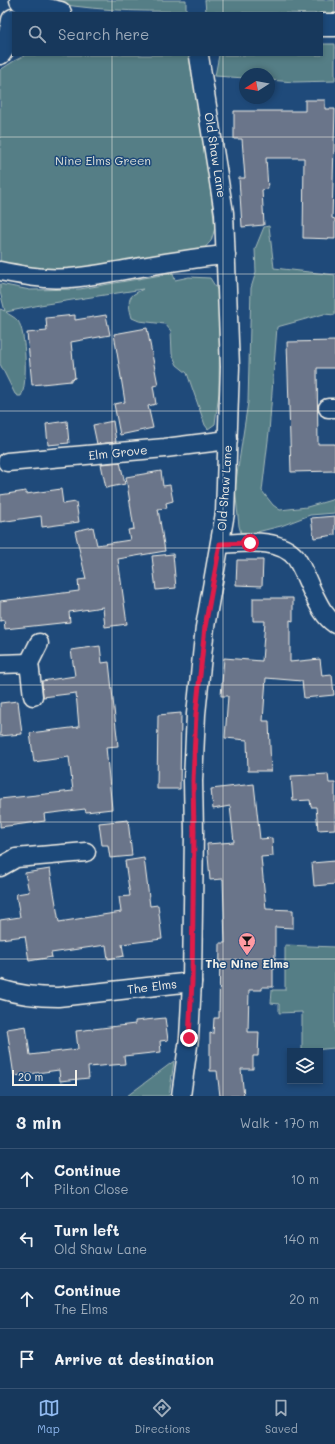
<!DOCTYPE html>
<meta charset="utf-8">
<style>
body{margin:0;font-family:Mali,sans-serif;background:#203f62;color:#f1f3f6}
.controls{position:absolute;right:12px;bottom:12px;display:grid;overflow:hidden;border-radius:0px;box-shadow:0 2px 6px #0003}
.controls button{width:36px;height:36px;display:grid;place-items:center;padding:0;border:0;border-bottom:1px solid #365272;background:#17385c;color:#f1f3f6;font:20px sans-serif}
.compass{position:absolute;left:239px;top:68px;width:36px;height:36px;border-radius:50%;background:#17385c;box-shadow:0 2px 6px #0003;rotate:259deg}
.scale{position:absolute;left:12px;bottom:10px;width:65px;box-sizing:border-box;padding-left:4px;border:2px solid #f4f1e8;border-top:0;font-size:11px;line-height:14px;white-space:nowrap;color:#f4f1e8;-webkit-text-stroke:3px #1f4a7a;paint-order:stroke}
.stop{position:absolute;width:12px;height:12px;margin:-9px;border:3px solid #e11d48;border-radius:50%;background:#fff}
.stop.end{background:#e11d48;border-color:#fff;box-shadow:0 1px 4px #0008}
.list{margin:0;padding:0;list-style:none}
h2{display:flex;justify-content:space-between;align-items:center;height:52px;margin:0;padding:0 16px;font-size:17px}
h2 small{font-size:13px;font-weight:400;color:#9eacbb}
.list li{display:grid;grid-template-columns:26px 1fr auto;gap:12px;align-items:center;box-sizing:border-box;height:60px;padding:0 16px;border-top:1px solid #365272}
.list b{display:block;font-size:15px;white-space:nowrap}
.list p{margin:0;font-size:13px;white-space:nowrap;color:#9eacbb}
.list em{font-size:13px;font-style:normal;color:#9eacbb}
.icon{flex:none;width:22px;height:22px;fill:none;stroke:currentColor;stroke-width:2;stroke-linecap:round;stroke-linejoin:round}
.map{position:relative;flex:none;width:335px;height:1096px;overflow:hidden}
.search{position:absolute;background:#17385c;box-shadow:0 2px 6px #0003;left:12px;right:12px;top:12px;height:44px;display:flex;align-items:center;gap:10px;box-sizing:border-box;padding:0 14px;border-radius:0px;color:#9eacbb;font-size:15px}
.sheet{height:292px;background:#17385c}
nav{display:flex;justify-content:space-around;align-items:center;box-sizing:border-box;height:56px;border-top:1px solid #365272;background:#17385c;font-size:11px;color:#9eacbb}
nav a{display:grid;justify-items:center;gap:2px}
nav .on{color:#90b9f0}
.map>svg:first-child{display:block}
</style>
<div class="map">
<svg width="335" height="1096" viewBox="0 0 335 1096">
<rect width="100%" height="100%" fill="#1f4a7a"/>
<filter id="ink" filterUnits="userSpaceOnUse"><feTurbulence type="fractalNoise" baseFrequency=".025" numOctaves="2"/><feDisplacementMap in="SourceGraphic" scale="8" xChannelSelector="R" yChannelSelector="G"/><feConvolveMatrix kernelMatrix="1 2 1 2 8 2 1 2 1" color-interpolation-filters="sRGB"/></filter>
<g filter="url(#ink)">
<g fill="#547e86" stroke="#a4b8b7">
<path d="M37,0h149v11c-50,1 -100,-1 -149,-11z"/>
<path d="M205,0h130v14l-129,-2z"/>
<path d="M322,44h13v37l-41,1 -25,-2v-6h-24v4l-30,-2 4,-21h103z"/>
<path d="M26,55h163l20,121 6,52 -4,13 -12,13c-26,3 -53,6 -80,9 -37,5 -83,12 -119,-1v-192l14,-9z"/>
<path d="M269,226l5,42 61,7v40l-11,-1 -47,13 -8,105 -7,59 11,14 7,5 27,-3 28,-8v14l-25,2 -29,11 -24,6 -16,1 -2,-7 -4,-38 13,-86 3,-114 5,-16 -1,-23 9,-22z"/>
<path d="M173,273l2,7 14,-3 21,1 10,16 -1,99 -4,31 -7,5 -3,-4 -18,-52 -10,-8 -5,-11 -1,-23 -6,-7 -26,-3 -7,-3c-2,-8 -6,-19 2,-24 3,-2 6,-3 9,-5l-103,16 -34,7c3,3 9,5 12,9 8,10 10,64 3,75h-3l-3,-2 -15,-30v-55l5,2 -5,-19v-8l30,6 50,-1z"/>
<path d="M285,945l50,2v101l-33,3v-39l-23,1v-9l-8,-1 1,-13h13z"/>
<path d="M174,1061l-5,35h-42z"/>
</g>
<g fill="#6b758a" stroke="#f4f1e8">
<path d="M305,100h20v9h10l-3,109 3,1v20l-32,-1 1,-80h-38l2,31 -6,1 2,35 -22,2 -3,-49h6l-3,-39h-8v-28h71z"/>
<path d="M75,315v5l31,-5 4,20 -39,7 4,36 -4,1v2l-39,4 -5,-52 20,-2 -1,-13z"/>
<path d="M147,328l11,57 -5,1 3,18 -8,2 5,22 -33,7 -6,-31 11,-2 -11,-68z"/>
<path d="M335,341v27h-18l1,76h17v27l-44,1 -4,-130z"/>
<path d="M67,421l2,22 -21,2 -2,-21z"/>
<path d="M113,421l3,21 -19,2 -4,-19z"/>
<path d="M120,462l5,22 -19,4 -5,-24z"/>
<path d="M161,471l2,15 7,-1 3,16 -7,2 1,5 -9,1 7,42 -47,8 9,65 -22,3 -2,-20 -34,5 1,10 -65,7 -1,-9 -4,1v-20l79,-10 -1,-11 8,-1 -11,-48 18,-4 4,18 33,-5 -2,-10 6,-1 -8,-52z"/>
<path d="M61,489l2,15 13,-2 3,20 -37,5 -1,-11 -41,6v-27l26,-4v3z"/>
<path d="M335,516v19l-21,3 -3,-20z"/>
<path d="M173,554l3,34 -20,2 -4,-34z"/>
<path d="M237,560h26l-1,26 -26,-1z"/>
<path d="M253,598h40v23l-3,-1v42l30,-3 2,17 10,-1 2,20 -30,3 -2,-17 -36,-3 -3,43h6l2,50h-23l-1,-31 -22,-2 3,-42h-7l3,-38 38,3 3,-40h-12z"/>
<path d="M100,646l2,17 7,-1 9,84 -12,1 6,62 -26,3 -1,-3 -41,5 1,7 -45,6v-28l73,-8 -4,-34 -35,5 -4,-29 49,-6 -3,-34 -33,4 -1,-16 33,-5 -4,-26z"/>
<path d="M18,701l4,33 -22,2v-33z"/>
<path d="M181,713l-1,76h-23l1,-74z"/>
<path d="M328,774l1,9h6v46l-17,1 -2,-23h-5l-1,-7 -17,1 -2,-25z"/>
<path d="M254,784l6,55 12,-1 1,18 -12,1 5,52 27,1v18l-18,-1v42h-2v18h-11v3h-13l-1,42h11l-1,24h-5v13h-12l3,27h-24l-3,-25h-7v-38l3,1 1,-16h5l1,-75h5l-2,-64 -13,1 -3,-36 27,-2 -4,-36 -17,3 -2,-20z"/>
<path d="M128,820l4,36 -22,2 -2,-13h-6l-3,-22z"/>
<path d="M144,858l6,48 8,-1 4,34 -40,5 2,12 -16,3 -2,-14 -55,8 1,4 -23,4 -4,-25 -25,3v-19l20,-3 -4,-23 13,-2 -4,-19 25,-4 9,53 62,-10 -2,-15 11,-1 -5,-35z"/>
<path d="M335,861v23l-21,2 -2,-23z"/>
<path d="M165,1018l3,22 -8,1 1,11 -37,4 1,8 -37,3 1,11 -29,3 -1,-11 -45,6 -7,-47 19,-3 4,29 48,-6 -2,-18 59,-7v-3z"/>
</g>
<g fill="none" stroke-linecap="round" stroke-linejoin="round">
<defs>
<g id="minor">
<path d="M0,271c15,3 30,6 45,7 24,2 49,-3 73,-7 36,-6 71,-13 108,-16"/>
<path d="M328,408h7"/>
<path d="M7,462l158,-14 63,-8"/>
<path d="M220,544c24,-1 59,-7 76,14 8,12 12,26 19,39 5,10 10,20 20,27"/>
<path d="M29,663l10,-20"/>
<path d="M0,664l29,-1 4,33"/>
<path d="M0,867l16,-9 70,-6"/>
<path d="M0,989c19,6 38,8 58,8l134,-15"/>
<path d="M181,1096l8,-58 3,-56 2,-150 -1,-51 3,-67 9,-87 20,-114 5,-146 -6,-154 -25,-157"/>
</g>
<g id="secondary">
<path d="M21,0l22,9 17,4"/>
<path d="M322,25h13"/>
<path d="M0,53c8,-10 11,-20 13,-33"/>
</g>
</defs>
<use href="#minor" stroke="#f4f1e8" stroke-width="21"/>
<use href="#secondary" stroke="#f4f1e8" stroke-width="25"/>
<use href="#minor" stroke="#1f4a7a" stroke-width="18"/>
<use href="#secondary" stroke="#1f4a7a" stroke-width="22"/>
</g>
</g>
<g fill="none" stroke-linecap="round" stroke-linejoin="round" filter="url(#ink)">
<path stroke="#e11d48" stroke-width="5" d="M189,1038l3,-56 2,-150 -1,-51 3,-67 9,-87 15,-83 30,-1"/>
</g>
<path fill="none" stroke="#f4f1e8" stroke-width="1" stroke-opacity="0.55" d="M112,0v13M223,0v13M112,55v1041M223,55v1041M0,137h335M0,274h335M0,411h335M0,548h335M0,685h335M0,822h335M0,959h335"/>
<defs>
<symbol id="bar-pin" viewBox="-11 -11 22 30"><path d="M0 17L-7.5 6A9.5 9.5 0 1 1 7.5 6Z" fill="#ff9aa2" stroke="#1f4a7a"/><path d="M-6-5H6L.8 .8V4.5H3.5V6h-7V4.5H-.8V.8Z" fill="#111"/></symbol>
</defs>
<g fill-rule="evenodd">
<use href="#bar-pin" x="237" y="931" width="20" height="27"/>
</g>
<g text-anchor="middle" stroke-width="3" stroke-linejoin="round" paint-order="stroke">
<g font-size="12" fill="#f4f1e8" stroke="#1f4a7a">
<text transform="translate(215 155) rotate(81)" y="4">Old Shaw Lane</text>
<text transform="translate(118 453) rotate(-6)" y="4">Elm Grove</text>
<text transform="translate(225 488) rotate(-86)" y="4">Old Shaw Lane</text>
<text transform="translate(152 987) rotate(-7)" y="4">The Elms</text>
</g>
<g font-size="12" fill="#dce0d9" stroke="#1f4a7a">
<text x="103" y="165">Nine Elms Green</text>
</g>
<g font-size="12" font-weight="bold" fill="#f4f1e8" stroke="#1f4a7a">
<text x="247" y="968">The Nine Elms</text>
</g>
</g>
</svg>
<div class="controls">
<button><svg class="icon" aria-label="layers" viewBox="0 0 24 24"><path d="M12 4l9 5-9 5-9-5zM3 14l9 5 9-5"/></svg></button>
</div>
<svg class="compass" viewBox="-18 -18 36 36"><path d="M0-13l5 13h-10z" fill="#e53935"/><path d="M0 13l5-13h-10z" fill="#9eacbb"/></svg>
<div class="scale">20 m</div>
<div class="stop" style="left:250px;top:543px"></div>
<div class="stop end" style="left:189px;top:1038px"></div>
<div class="search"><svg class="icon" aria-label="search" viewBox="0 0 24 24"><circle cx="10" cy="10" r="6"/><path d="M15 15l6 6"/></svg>Search here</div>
</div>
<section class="sheet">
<h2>3 min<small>Walk · 170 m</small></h2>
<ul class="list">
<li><svg class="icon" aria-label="ahead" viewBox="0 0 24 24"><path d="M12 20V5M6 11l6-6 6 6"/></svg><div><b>Continue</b><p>Pilton Close</p></div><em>10 m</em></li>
<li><svg class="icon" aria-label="left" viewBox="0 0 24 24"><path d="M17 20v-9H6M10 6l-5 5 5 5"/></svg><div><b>Turn left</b><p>Old Shaw Lane</p></div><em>140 m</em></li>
<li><svg class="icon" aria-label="ahead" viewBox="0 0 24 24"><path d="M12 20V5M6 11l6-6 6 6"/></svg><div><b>Continue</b><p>The Elms</p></div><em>20 m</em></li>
<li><svg class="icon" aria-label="arrive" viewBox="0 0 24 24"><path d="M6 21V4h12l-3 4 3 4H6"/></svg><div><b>Arrive at destination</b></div></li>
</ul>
</section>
<nav>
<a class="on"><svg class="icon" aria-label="map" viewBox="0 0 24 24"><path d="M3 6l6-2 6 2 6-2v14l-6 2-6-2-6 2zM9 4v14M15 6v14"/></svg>Map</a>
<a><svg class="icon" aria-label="directions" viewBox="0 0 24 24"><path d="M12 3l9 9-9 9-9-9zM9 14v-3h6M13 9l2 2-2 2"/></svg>Directions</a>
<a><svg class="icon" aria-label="saved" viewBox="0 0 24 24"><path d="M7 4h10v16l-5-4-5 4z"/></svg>Saved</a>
</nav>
